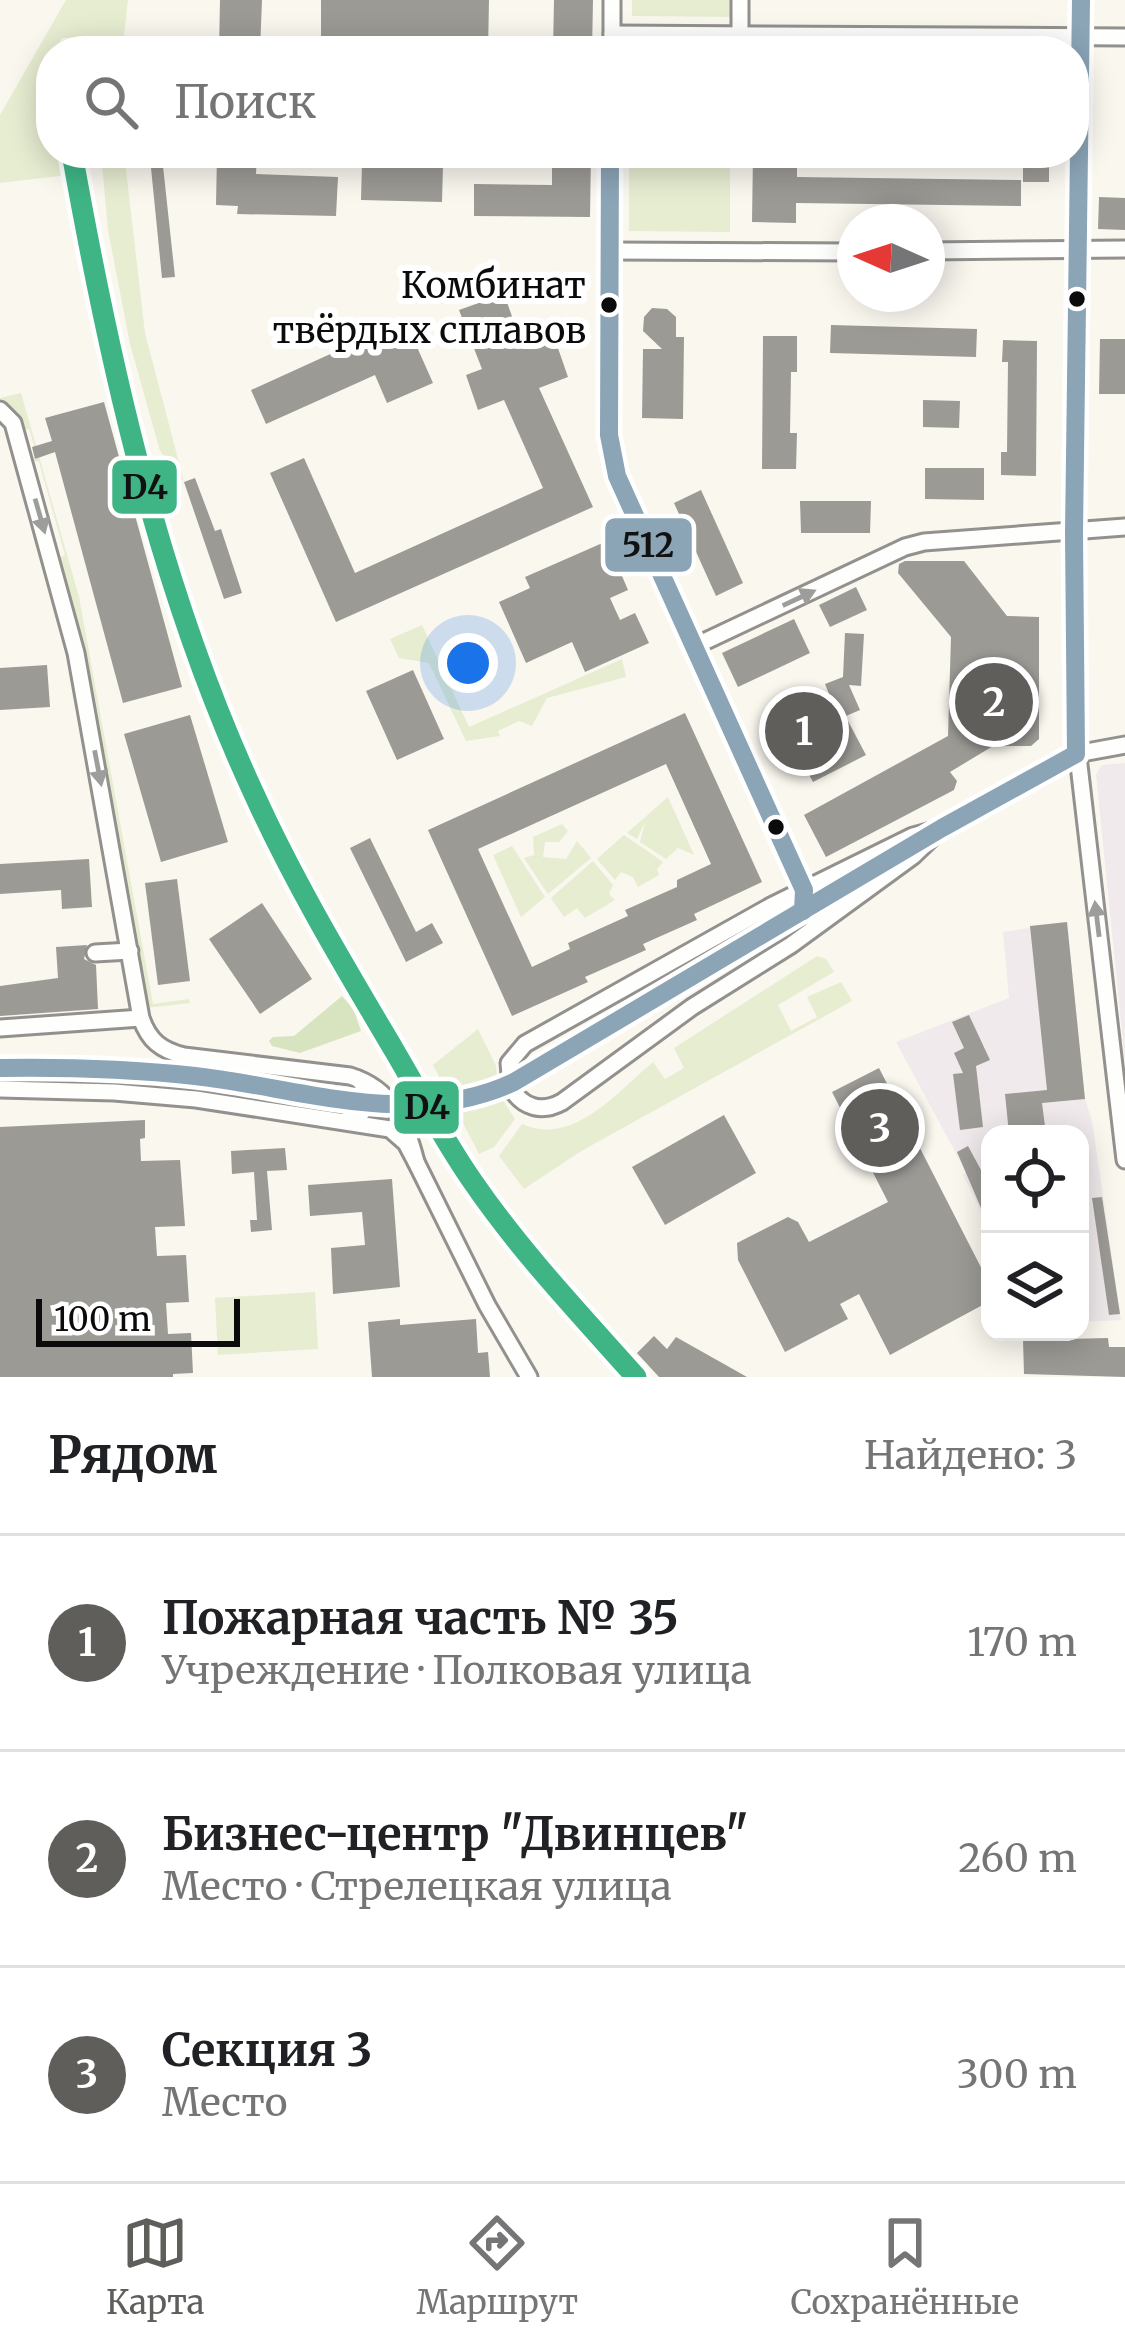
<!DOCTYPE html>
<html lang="ru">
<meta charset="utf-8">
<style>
body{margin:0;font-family:Merriweather,serif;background:#f6f6f6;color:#202124}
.controls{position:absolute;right:36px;bottom:36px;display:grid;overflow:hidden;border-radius:24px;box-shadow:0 6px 30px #0003}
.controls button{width:108px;height:108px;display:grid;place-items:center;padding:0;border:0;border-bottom:3px solid #e0e0e0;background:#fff;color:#202124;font:60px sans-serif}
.compass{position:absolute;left:837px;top:204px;width:108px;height:108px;border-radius:50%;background:#fff;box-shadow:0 6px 30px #0003;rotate:273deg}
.scale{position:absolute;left:36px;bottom:30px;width:204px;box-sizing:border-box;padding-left:12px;border:6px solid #0b0b0b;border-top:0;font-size:33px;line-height:42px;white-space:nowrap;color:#0b0b0b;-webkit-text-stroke:9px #fff;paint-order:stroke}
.you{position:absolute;left:468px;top:663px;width:42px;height:42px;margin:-30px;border:9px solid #fff;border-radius:50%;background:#1a73e8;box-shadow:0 0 0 18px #1a73e833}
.badge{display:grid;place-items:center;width:78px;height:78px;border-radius:50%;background:#5f5e5b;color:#fff;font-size:39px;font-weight:700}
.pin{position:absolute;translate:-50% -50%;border:6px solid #fff;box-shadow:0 3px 12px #0006}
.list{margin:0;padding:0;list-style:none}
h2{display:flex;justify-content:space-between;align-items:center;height:156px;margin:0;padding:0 48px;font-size:51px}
h2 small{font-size:39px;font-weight:400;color:#757577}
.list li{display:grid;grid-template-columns:78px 1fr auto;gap:36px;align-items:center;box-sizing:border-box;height:216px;padding:0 48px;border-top:3px solid #e0e0e0}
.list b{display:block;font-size:45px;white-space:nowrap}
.list p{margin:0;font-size:39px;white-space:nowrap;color:#757577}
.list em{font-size:39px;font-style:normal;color:#757577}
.icon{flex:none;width:66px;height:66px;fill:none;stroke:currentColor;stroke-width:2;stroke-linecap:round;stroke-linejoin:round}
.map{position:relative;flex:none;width:1125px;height:1377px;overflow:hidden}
.search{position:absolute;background:#fff;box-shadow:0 6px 30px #0003;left:36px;right:36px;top:36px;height:132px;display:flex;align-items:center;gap:30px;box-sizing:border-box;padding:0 42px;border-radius:48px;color:#757577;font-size:45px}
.sheet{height:804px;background:#fff}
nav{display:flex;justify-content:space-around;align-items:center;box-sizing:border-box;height:168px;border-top:3px solid #e0e0e0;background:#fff;font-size:33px;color:#757577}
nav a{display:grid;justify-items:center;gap:6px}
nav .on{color:#5f5e5b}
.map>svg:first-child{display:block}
</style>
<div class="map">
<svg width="1125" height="1377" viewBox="0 0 1125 1377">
<rect width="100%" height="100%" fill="#faf7ef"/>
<g fill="#f0eaec">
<path d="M1125,763v298l-29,-287 6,-9z"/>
<path d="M1067,922l18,177 7,22 29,199 -41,2v-188h-90v96l-27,-55 3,-3 -70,-130 113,-44 -6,-66z"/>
</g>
<g fill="#e6edd1">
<path d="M66,0h62l-6,51h-26l-9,-14 -25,1 -7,13h-4v102h15l2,22 -68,8v-68z"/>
<path d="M632,0h100l-1,17 -99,-1z"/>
<path d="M101,153h23l21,180 39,149 -24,-31 -30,-107 -22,-114z"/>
<path d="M629,153h101v79l-101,-1z"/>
<path d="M21,393l58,204 74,407 36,-5 1,4 -44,5 -39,-236 -47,-215 5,-2 -26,-93 -7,-2 6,-2 -9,-29 -6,1 -8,-16 -15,-9v-7z"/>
<path d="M422,625l47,102 153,-68 4,18 -79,21 -15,28 -13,-5 -21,10 2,5 -34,5 -37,-78 -30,-5 -9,-19z"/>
<path d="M668,797l26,58 -16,-7 -12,11 -26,-17 5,-20 -8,17 -10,-6z"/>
<path d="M562,824l6,7 -9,11h-14l-2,15 23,2 11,-18 14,17 -43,36 -24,-36 10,-3 -1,-18z"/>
<path d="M624,835l39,27 -6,7 2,6 -21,12 -5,-10 -12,-5 -6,8 -18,-21z"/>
<path d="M512,846l33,51 -24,20 -28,-62z"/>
<path d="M593,861l20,24 -4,9 6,6 -30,18 -8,-10 -13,9 -13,-19z"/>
<path d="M817,956l9,3 8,13 -56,33 13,26 26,-14 -10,-20 34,-15 11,19 -269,149 -59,39 -25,-33 23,-32c52,23 95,-32 131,-62l12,17 19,-11 -10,-20z"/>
<path d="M478,1029l18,37 2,27 17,26 -21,28 -15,7 -46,-89z"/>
<path d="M315,1292l3,57 -100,6 -3,-57z"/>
</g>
<path fill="#d8e4bf" d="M342,996l12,14 7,21 -61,22 -28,-7 -3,-5 4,-4 21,-1z"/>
<g fill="#9c9a95" fill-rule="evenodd">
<path d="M220,0h42l-2,51h-41z"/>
<path d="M321,0h168l-1,51h-167z"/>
<path d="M554,0h39l-1,51h-39z"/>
<path d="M217,153h40l-1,21 82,3 -2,39 -99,-2 1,-8 -22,-1z"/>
<path d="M552,153h39l-1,64 -116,-1v-32l78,1z"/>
<path d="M753,153h44v24l224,3v26l-225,-3v20l-44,-1z"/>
<rect x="1023" y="153" width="26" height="29"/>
<path d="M362,163l81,2 -1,37 -81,-2z"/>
<path d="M163,166l12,111 -13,1 -11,-110z"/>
<path d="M1099,197l26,1v32l-27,-1z"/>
<path d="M504,294l15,42 31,-11 18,52 -29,11 54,119 -257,115 -66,-149 34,-15 51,115 188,-85 -39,-88 -26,10 -12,-35 16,-6 -23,-59z"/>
<path d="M652,308l15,1 9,8v20h8l-1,82 -41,-1 1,-69h19l-19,-18 1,-14z"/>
<path d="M405,320l28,63 -46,20 -12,-28 -109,49 -15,-34z"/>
<path d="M831,325l146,4 -1,28 -146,-4z"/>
<path d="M763,336h34v36h-6l-1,61h7l-1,36h-34z"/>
<path d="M1100,339h25v55h-26z"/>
<path d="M1003,340l34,1 -1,135 -35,-1v-23h6l1,-90h-6z"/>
<path d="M923,400l37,1 -1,27 -36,-1z"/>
<path d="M104,402l78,285 -59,16 -68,-251 -20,7 -3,-12 20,-6 -7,-23z"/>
<path d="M925,468h59v32l-59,-1z"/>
<path d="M195,478l20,53 6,-2 21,64 -18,6 -40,-117z"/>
<path d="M701,490l42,93 -27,13 -42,-93z"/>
<path d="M800,501h71l-1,32h-69z"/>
<path d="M607,541l21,49 -18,8 10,22 15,-7 14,30 -64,29 -13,-30 -46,21 -27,-61 31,-14 -5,-11z"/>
<path d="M905,561h59l43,55 32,1v122l-8,7h-38l-43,26 7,9 -3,9 -128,67 -22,-42 144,-79 3,-99 -53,-64 1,-9z"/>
<path d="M856,587l11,23 -37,17 -11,-22z"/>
<path d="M794,619l16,34 -72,34 -16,-34z"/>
<path d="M845,633l19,1 -3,52 -12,-1 11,25 -21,9 -14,-35 18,-7z"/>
<path d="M47,665l3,42 -50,3v-42z"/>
<path d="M413,670l31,69 -47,21 -31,-69z"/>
<path d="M802,705l16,32 30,-16 18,34 -53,27 -15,-28 -5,3 -5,-12 5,-2 -14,-26z"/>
<path d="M685,713l77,169 -68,32 3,6 -54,24 3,6 -61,27 3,5 -76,34 -84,-186zM666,764l45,100 -34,16v7l-52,23 3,6 -60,27 2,6 -38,18 -54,-118z"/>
<path d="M190,715l38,127 -67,20 -37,-128z"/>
<path d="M370,838l46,94 16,-9 11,20 -37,19 -56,-114z"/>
<path d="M89,859l3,48 -30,2 -1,-19 -61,4v-30z"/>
<path d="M177,879l13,102 -32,4 -13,-102z"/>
<path d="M262,903l50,76 -52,35 -51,-75z"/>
<path d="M1067,922l18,177 -43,4 4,31h-37l-4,-40 42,-4 -17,-164z"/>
<path d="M87,945l-3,14 12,6 2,44 -98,7v-30l58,-8 -2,-31z"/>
<path d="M969,1015l21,45 -14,6 7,61 -23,3 -7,-56 10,-1 -9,-20 10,-5 -12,-26z"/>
<path d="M879,1068l111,217v16l-100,54 -31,-61 -19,10 8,15 -63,33 -47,-92 -1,-17 51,-26 10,5 11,20 79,-40 -56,-110z"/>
<path d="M724,1115l32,58 -91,52 -33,-58z"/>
<path d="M145,1120v18l-5,1 1,22 39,-1 5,66 -30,1 2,29 29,-1 3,47 -23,1 2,31 23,-1 2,40 -20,1v3h-173v-250z"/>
<path d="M968,1146l13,24 3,-2 6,25v36l-33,-77z"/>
<path d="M285,1148l2,22 -20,1 5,59 -21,2 -1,-12h7l-3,-48 -22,2 -1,-23z"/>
<path d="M392,1179l8,108 -67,7 -2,-46 34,-3 -3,-33 -52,4 -2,-31z"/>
<path d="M1102,1197l18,117 -11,1 -17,-117z"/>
<path d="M400,1319v6l76,-6 2,34 10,-1 2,25h-118l-4,-55z"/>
<path d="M654,1336l13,13 9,-12 71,40h-88l-22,-24z"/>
<path d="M1108,1338l1,9h16v30l-101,-3 -1,-34z"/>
</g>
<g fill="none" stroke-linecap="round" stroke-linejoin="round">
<path stroke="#d6d4cd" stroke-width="15" stroke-dasharray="15 8" stroke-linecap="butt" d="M348,1098c67,12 123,11 181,-26"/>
<defs>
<g id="minor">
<path d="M1081,0l-7,722 51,438"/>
<path d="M612,34l513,3"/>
<path d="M740,35v-35"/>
<path d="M612,51v-51"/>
<path d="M610,153l-1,282 8,41 13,29 174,385 -1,21"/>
<path d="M609,251l246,1"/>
<path d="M927,251l198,-2"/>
<path d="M0,410l13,13 63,230 65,365c8,23 20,32 43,38l166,20c42,13 56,46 66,86"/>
<path d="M693,647l212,-100 19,-5 201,-15"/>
<path d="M942,828l-29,28 -122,89 -99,62 -130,95c-20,11 -39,6 -51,-14l-2,-25 16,-19 246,-138 142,-70z"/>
<path d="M935,832l141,-78 49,-9"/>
<path d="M95,953l35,-2"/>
<path d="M0,1028l141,-10"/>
<path d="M0,1068c118,-6 232,11 348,30"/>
<path d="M529,1072l349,-207"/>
<path d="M0,1089l114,3 82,7 194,30 16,14 10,19 71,143 42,72"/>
<path d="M344,1121c24,-4 32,-25 14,-42"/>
</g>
</defs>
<use href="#minor" stroke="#93918e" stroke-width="21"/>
<use href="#minor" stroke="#fefefd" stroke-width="15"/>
<defs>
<g id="bus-1">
<path d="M610,153l-1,282 8,41 187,414 -1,21"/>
<path d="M0,1068c65,-1 130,1 195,8 106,12 217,54 319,6l428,-254 134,-74 -2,-221 7,-533"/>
</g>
</defs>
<use href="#bus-1" stroke="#fff" stroke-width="27"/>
<use href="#bus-1" stroke="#8ba4b6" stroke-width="18"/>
<defs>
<path id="rail-1" d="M72,153c39,219 89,441 183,643 40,88 90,171 139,254 26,44 50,91 79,132 48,70 107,132 163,195"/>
</defs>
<use href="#rail-1" stroke="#fff" stroke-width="30"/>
<use href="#rail-1" stroke="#3fb485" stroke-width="21"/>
</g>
<defs><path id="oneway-solid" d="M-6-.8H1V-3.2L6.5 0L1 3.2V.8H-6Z" transform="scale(3)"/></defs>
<g fill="#9d9d9c">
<use href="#oneway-solid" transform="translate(40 516) rotate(74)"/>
<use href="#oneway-solid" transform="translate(799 598) rotate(-25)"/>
<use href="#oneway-solid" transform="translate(98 768) rotate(79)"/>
<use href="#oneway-solid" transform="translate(1097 919) rotate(-97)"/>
</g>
<g fill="#0b0b0b" stroke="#fff" stroke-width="4.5">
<circle cx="1077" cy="299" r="10"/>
<circle cx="609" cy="305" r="10"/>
<circle cx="776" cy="827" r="10"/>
</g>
<g text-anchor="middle" stroke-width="12" stroke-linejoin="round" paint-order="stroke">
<g font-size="36" fill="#0b0b0b" stroke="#fff" text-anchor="end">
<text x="586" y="298">Комбинат<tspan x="586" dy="45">твёрдых сплавов</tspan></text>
</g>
</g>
<g stroke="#fff" stroke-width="4.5">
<rect x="110" y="458" width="69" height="58" rx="12" fill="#3fb485"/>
<rect x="603" y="516" width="91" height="58" rx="12" fill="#8ba4b6"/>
<rect x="392" y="1079" width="69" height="57" rx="12" fill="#3fb485"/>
</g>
<g font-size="33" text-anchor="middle" font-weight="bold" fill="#111">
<text x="145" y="499">D4</text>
<text x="648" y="557">512</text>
<text x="427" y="1119">D4</text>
</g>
</svg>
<div class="controls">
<button><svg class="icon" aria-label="locate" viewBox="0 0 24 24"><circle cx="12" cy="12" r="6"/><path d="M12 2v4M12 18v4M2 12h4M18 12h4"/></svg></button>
<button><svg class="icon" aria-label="layers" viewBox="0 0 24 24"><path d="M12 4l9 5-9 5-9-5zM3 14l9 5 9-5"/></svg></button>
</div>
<svg class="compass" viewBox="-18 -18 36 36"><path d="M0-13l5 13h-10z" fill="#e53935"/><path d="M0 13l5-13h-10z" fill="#757577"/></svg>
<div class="scale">100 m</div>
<div class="you"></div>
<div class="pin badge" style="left:804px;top:731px">1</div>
<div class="pin badge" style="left:994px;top:702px">2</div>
<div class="pin badge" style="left:880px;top:1128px">3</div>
<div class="search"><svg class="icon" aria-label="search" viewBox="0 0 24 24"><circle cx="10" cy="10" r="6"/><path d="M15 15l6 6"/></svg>Поиск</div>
</div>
<section class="sheet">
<h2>Рядом<small>Найдено: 3</small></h2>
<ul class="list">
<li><span class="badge">1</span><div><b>Пожарная часть № 35</b><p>Учреждение · Полковая улица</p></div><em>170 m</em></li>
<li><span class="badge">2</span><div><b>Бизнес-центр &quot;Двинцев&quot;</b><p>Место · Стрелецкая улица</p></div><em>260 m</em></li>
<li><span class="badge">3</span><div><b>Секция 3</b><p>Место</p></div><em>300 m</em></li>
</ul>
</section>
<nav>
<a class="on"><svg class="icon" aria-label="map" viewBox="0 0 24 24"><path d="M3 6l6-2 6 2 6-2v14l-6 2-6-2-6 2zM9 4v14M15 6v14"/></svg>Карта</a>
<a><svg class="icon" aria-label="directions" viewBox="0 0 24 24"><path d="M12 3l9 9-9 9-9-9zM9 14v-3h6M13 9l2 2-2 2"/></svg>Маршрут</a>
<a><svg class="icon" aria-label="saved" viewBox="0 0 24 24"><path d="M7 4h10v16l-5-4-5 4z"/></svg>Сохранённые</a>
</nav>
